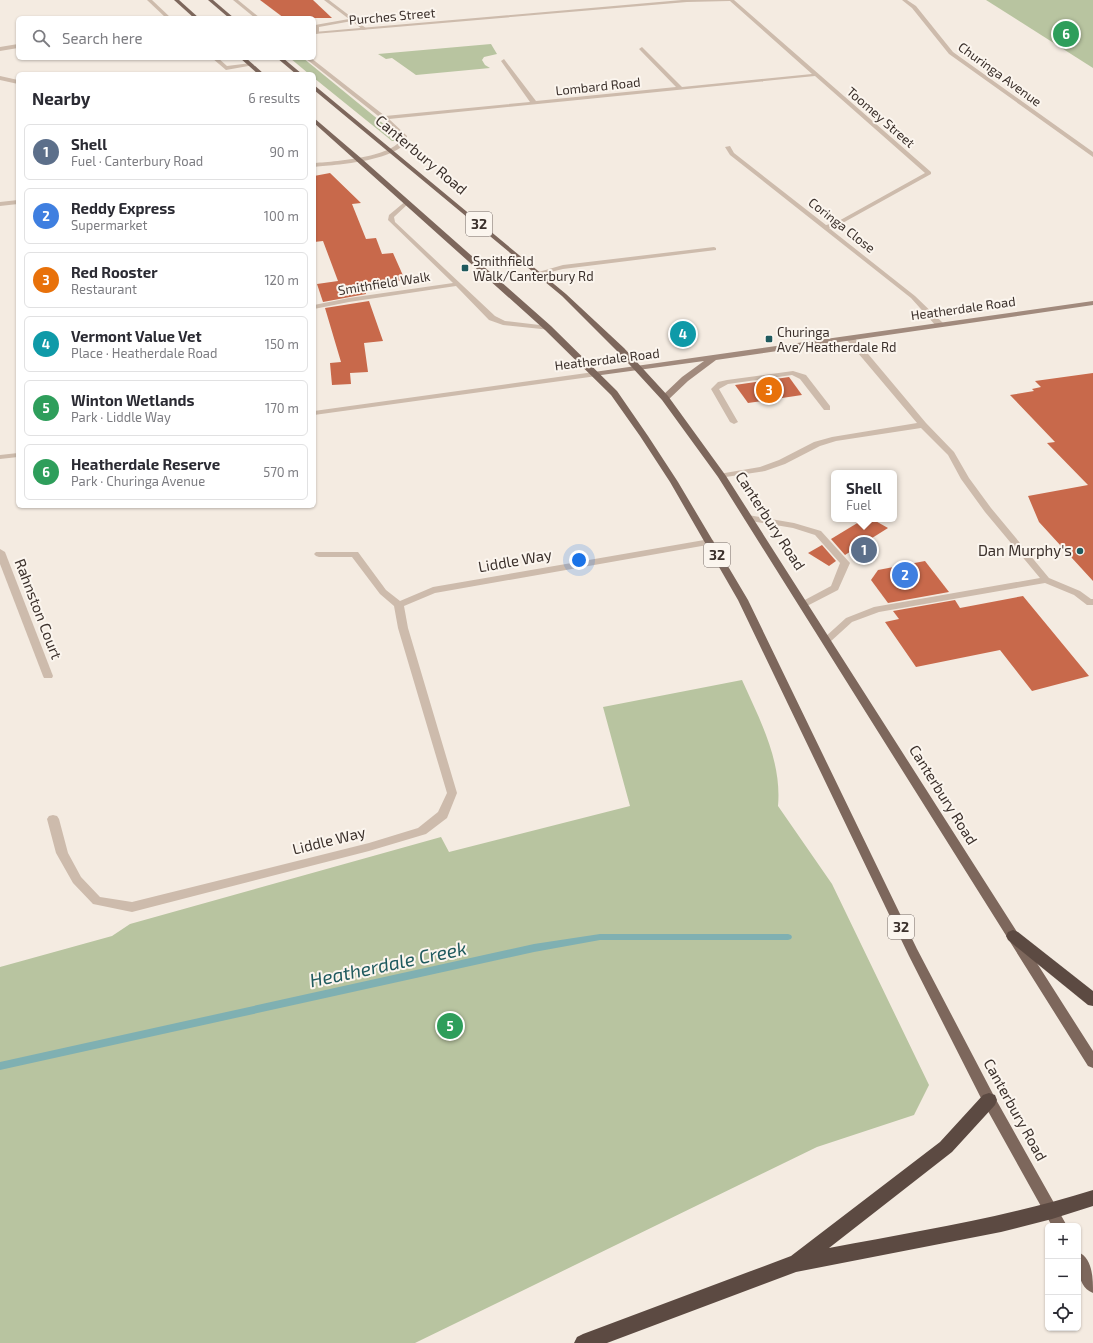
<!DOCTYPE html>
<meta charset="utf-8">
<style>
body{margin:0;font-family:"Exo 2",sans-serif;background:#f2f2f3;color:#2b2b33}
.controls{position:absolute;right:12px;bottom:12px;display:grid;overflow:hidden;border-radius:6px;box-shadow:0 1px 3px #0004}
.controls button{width:36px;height:36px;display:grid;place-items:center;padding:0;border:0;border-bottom:1px solid #e1e1e2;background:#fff;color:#2b2b33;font:20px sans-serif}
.you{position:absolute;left:579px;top:560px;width:14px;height:14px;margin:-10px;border:3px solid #fff;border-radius:50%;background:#1a73e8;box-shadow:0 0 0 6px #1a73e833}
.badge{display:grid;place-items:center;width:26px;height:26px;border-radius:50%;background:#ea580c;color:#fff;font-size:13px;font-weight:700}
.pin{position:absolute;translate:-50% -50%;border:2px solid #fff;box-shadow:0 1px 4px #0006}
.popup{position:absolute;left:831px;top:470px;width:66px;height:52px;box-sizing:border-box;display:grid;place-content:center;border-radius:6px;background:#fff;filter:drop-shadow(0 1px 3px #0005);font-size:13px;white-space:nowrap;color:#7c7c81}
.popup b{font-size:15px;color:#2b2b33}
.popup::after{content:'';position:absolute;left:50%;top:100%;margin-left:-8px;border:8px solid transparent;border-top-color:#fff}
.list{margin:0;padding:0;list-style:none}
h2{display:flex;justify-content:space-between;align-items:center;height:52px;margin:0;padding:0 16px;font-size:17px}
h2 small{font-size:13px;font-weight:400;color:#7c7c81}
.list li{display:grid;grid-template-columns:26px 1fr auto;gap:12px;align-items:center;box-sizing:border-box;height:56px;margin:0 8px 8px;padding:0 8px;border:1px solid #e1e1e2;border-radius:6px}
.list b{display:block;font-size:15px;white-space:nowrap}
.list p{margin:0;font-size:13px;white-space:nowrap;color:#7c7c81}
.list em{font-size:13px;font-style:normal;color:#7c7c81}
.icon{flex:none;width:22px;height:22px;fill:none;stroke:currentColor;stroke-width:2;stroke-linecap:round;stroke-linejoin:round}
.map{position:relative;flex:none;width:1093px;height:1343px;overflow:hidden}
.search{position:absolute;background:#fff;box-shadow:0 1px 3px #0004;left:16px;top:16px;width:300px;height:44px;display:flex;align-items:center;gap:10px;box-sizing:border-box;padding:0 14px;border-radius:6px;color:#7c7c81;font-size:15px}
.panel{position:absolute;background:#fff;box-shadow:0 1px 3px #0004;left:16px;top:72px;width:300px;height:436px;border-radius:6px}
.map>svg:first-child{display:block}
</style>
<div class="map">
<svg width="1093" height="1343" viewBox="0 0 1093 1343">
<rect width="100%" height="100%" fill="#f4ebe1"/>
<g fill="#b8c4a0">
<path d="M986,0h107v68z"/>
<path d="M491,44l6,10 -13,3 -2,3 3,5 5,3 -74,7 -24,-17 -6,1 -8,-5z"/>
<path d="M290,58h13l93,76 1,7h-5l-78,-63v-4h-5z"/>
<path d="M742,680c18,40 40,81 36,126l54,78 97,201 -15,30 -97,32 -402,196h-415v-376l112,-31 18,-12 311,-87 8,15 181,-46 -27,-99z"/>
</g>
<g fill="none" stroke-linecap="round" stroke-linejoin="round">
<path fill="#7fb0b2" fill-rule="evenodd" d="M600,934h188l3,1 1,2 -1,2 -3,1h-188l-66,12 -534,118v-8l534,-118z"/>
</g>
<g fill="#c8694b">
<path d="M260,0h53l19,18h-48z"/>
<path d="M330,173l31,30 -9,1 14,35 10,-1 6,16 11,-1 12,27 -42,6 3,8 -43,8 -6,-18 21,-3 -15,-40 -9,1v-66z"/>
<path d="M369,301l14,40 -19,2 4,29 -18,1 1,11 -19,1 -2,-22 11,-1 -16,-54z"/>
<path d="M1093,373v208l-54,-59 -11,-26 60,-11 -41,-42 8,-1 -45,-47 24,-4 -2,-2 9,-2 -6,-6z"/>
<path d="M789,377l13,18 -54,8 -13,-18z"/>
<path d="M864,519h8l16,9 -43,27 -14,-16z"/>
<path d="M822,545l14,16 -7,5 -21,-13z"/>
<path d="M925,561l24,31 -61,11 -17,-23 7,-10z"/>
<path d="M1023,596l66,80 -57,15 -32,-41 -84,17 -31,-45 14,-3 -6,-8 62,-11 5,8z"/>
</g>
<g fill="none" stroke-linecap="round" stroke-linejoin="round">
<g fill="#cdbbac" fill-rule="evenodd">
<path d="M324,0h5l38,29 -4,1 -11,-9 -33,6v6l-4,1v-9l34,-6z"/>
<path d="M714,247l2,1v2l-153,19 -25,6 -3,-2 28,-8z"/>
<path d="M847,336h6l73,87 28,29 15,26 22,30 58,70 31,13 11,8h2v6h-6l-13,-10 -29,-12 -166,29 -27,10 -22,20h-6l-2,-2 2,-2 22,-20 28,-11 166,-29 -55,-66 -24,-33 -13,-24 -27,-27 -85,13 -16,5 -35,18 -20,7 -46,7 -1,-2 1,-2 41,-7 19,-7 35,-18 18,-5 85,-14 -70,-83z"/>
<path d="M793,371l13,4 24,31v4h-6l-24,-31 -8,-4 -64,9 -9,5 19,33 -4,2 -4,-2 -19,-33 7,-7 9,-2z"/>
<path d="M748,515l46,8 27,8 29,32 -12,27 -31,16h-6l-2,-2 2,-2 30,-16 9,-23 -25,-28 -22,-7 -48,-8 -1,-2z"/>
</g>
<g fill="#cdbbac" fill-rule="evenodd">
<path d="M147,0h5l19,18h-5z"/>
<path d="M233,0h5l22,18h-5z"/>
<path d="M682,0h52l197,172v2l-92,51 -10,3 86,68 28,27v4h-6l-26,-29 -181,-143 -5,-8 5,-1 4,7 92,72 9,-2 90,-50 -110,-97 -426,43 18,17c0,25 -75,29 -93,31v-4c16,-1 87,-6 87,-27l-19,-17 -77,-61h6l74,58 145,-14 -29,-41 3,-2 32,42 140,-14 -36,-37 -1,-1 3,-2 40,40 130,-13 -82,-73 -43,1 -373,32v-2z"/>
<path d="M902,0h5l9,6 37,46 140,100v5l-144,-103 -37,-46z"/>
<path d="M18,44v4l-18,3v-4z"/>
<path d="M212,58h6l9,8 24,-3 3,2 -28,5z"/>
<path d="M0,76l18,4v4l-18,-4z"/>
<path d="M18,200v4l-18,2v-4z"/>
<path d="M407,200l3,2 -16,15 1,5 100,94 10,5 43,5h3v4l-48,-5 -14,-5 -33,-34 -107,16 -35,7v-4l35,-7 104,-15 -65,-63 1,-5z"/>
<path d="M594,372h3v4l-283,39v-4z"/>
<path d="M18,453v4l-18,2v-4z"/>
<path d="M710,539l3,1 1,2 -1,2 -278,49 -31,13 4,22 49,165 -10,25 -21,16 -57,17 -237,61 -39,-8 -20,-21 -17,-30 -9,-34 2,-3 4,-1 4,1 2,3 9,34 13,24 19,20 32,5 237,-59 49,-15 20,-16 9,-19 -49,-165 -4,-22 -14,-12 -28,-37h-33l-3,-1 -2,-2 2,-2h42l28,38 14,11 33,-14z"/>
<path d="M0,549l5,3 48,124 -1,2h-8l-1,-2 -43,-112z"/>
</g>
<path fill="#a18a7d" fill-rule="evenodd" d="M1093,301v4l-377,55 -28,21 -20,19h-6v-4l20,-19 22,-16 -110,15 -4,-2 4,-2z"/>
<g fill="#7d675c" fill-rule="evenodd">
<path d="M174,0h5l20,18h-5z"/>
<path d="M208,0h5l21,18h-5z"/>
<path d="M240,58h6l18,16h-6z"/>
<path d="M277,58h6l19,16h-6z"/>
<path d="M314,85l252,209 58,54 44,48 58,80 367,575v17l-5,-2 -370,-589 -56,-77 -44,-48 -56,-56 -248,-206z"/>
<path d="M314,118l48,41 189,167 66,65 31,45 30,46 70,118 169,349 77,147 73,130h-15l-68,-122 -75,-148 -171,-356 -68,-118 -30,-46 -29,-41 -66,-65 -231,-207z"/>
<path d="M1078,1252c15,6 15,27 15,41 -16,-6 -15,-27 -15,-41z"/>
</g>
<g fill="#5c4a42" fill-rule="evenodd">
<path d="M1013,930l5,2 75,59v15l-5,-1 -80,-65 -2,-4 2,-4z"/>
<path d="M989,1093l6,2 2,5 -2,5 -43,47 -123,96c89,-17 178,-31 264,-58v16l-41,13 -51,13 -205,40 -189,71h-33l3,-6 6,-3 208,-78 149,-114 43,-47z"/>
</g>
</g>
<g fill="#1f5a5e" stroke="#fbf5ee" stroke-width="1.5">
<rect x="461" y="264" width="8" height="8" rx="2"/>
<rect x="765" y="335" width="8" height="8" rx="2"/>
<circle cx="1080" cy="551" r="4"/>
</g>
<g text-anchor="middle" stroke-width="4" stroke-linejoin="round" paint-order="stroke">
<g font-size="13" fill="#3b302b" stroke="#fbf5ee">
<text transform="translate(392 16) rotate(-5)" y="5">Purches Street</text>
<text transform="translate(1000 74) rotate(36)" y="5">Churinga Avenue</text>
<text transform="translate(598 86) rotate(-6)" y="5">Lombard Road</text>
<text transform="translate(881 117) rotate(41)" y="5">Toomey Street</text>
<text transform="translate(842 225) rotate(38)" y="5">Coringa Close</text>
<text transform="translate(384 283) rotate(-9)" y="5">Smithfield Walk</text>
<text transform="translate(963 308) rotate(-8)" y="5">Heatherdale Road</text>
<text transform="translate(607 359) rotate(-7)" y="5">Heatherdale Road</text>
</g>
<g font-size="13" fill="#3b302b" stroke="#fbf5ee" text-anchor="start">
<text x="473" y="266">Smithfield<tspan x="473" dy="15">Walk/Canterbury Rd</tspan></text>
<text x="777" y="337">Churinga<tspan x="777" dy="15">Ave/Heatherdale Rd</tspan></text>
</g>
<g fill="#fbf5ee" stroke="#756b66" stroke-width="1">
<rect x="466" y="212" width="26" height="24" rx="3"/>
<rect x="704" y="543" width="26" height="24" rx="3"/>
<rect x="888" y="915" width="26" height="24" rx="3"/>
</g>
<g font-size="14" font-weight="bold" fill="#3b302b">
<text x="479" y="229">32</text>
<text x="717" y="560">32</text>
<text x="901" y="932">32</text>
</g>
<g font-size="15" fill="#3b302b" stroke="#fbf5ee">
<text transform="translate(421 155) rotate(40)" y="5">Canterbury Road</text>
<text transform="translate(770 521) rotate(57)" y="5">Canterbury Road</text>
<text transform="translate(515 561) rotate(-10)" y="5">Liddle Way</text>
<text transform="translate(38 609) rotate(69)" y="5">Rahnston Court</text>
<text transform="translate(943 795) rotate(58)" y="5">Canterbury Road</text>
<text transform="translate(329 841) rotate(-14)" y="5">Liddle Way</text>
<text transform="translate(1015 1110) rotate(61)" y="5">Canterbury Road</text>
</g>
<g font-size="15" fill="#3b302b" stroke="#fbf5ee" text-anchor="end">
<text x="1072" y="556">Dan Murphy's</text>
</g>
<g font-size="19" font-style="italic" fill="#1f5a5e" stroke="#fbf5ee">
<text transform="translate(388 964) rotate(-12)" y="7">Heatherdale Creek</text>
</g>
</g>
</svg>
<div class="controls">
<button>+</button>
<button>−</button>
<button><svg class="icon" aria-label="locate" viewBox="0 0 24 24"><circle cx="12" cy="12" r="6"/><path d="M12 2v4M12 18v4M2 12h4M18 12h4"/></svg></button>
</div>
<div class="you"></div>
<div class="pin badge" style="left:864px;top:550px;background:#5c6f8a">1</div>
<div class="popup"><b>Shell</b>Fuel</div>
<div class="pin badge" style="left:905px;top:575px;background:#3f7fe0">2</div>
<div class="pin badge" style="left:769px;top:390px;background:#e8710a">3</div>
<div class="pin badge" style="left:683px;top:334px;background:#0f9aa8">4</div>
<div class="pin badge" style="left:450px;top:1026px;background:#2e9e5b">5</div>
<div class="pin badge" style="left:1066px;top:34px;background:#2e9e5b">6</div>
<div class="search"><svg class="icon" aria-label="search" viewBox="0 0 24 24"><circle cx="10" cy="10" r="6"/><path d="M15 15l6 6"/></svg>Search here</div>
<section class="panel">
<h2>Nearby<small>6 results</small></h2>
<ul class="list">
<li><span class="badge" style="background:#5c6f8a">1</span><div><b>Shell</b><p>Fuel · Canterbury Road</p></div><em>90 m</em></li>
<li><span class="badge" style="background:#3f7fe0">2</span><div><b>Reddy Express</b><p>Supermarket</p></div><em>100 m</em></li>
<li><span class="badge" style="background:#e8710a">3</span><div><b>Red Rooster</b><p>Restaurant</p></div><em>120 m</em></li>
<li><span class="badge" style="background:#0f9aa8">4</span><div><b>Vermont Value Vet</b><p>Place · Heatherdale Road</p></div><em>150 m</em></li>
<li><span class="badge" style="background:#2e9e5b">5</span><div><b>Winton Wetlands</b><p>Park · Liddle Way</p></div><em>170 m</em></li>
<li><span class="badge" style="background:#2e9e5b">6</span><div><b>Heatherdale Reserve</b><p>Park · Churinga Avenue</p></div><em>570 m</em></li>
</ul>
</section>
</div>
